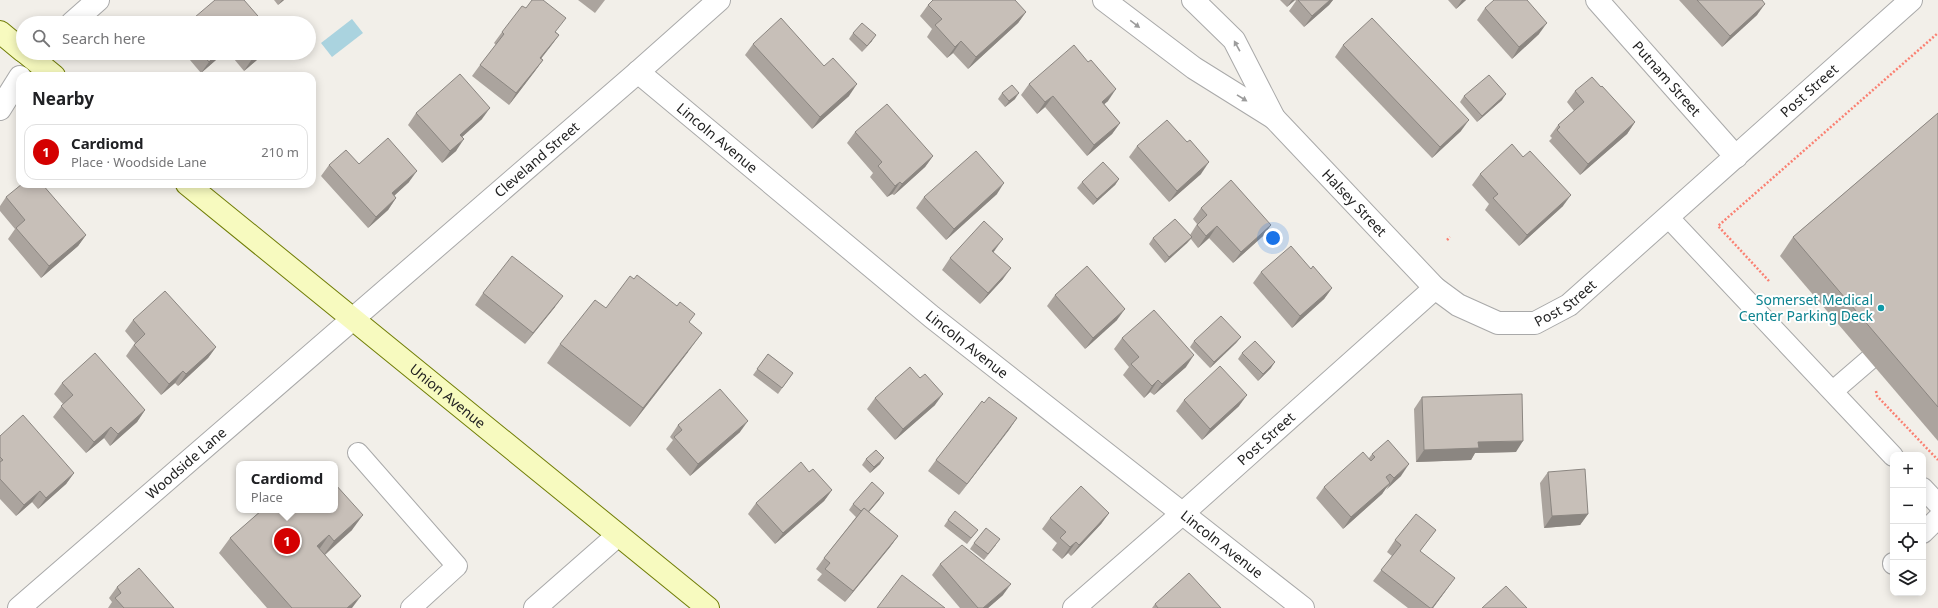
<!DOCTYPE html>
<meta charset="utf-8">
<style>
body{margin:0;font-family:"Noto Sans",sans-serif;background:#f2f2f2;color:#202124}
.controls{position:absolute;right:12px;bottom:12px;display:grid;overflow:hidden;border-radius:8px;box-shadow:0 2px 10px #0003}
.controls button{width:36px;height:36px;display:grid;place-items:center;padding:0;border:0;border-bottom:1px solid #e0e0e0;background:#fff;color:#202124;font:20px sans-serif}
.you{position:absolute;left:1273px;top:238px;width:14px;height:14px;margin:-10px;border:3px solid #fff;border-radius:50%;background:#1a73e8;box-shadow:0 0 0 6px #1a73e833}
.badge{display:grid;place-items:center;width:26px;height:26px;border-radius:50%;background:#d40000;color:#fff;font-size:13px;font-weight:700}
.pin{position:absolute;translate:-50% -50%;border:2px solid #fff;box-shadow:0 1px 4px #0006}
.popup{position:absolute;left:236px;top:461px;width:102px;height:52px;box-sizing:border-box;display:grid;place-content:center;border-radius:8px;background:#fff;filter:drop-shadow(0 1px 3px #0005);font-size:13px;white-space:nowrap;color:#757577}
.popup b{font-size:15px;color:#202124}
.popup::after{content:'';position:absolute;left:50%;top:100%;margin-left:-8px;border:8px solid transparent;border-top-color:#fff}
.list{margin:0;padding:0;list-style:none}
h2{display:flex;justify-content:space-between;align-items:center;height:52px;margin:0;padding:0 16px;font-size:17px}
h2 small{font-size:13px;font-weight:400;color:#757577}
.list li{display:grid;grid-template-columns:26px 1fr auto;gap:12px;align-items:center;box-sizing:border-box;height:56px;margin:0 8px 8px;padding:0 8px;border:1px solid #e0e0e0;border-radius:12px}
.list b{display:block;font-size:15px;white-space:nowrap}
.list p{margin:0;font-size:13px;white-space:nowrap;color:#757577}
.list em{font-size:13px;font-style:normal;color:#757577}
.icon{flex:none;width:22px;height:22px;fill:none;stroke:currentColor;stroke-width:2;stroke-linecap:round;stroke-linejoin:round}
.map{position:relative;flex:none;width:1938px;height:608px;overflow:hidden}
.search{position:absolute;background:#fff;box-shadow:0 2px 10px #0003;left:16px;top:16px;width:300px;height:44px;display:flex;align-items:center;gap:10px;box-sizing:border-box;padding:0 14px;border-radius:22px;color:#757577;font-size:15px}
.panel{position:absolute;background:#fff;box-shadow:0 2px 10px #0003;left:16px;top:72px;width:300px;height:116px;border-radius:12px}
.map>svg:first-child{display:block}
</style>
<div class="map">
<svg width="1938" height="608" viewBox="0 0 1938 608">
<rect width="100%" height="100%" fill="#f2efe9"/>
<path fill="#aad3df" d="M352,19l11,14 -31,24 -11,-14z"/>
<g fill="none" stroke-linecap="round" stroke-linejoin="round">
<defs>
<g id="lane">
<path d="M1668,217l225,239"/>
<path d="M1833,391l36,-31"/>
<path d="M358,453l99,113 -46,42"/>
<path d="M1923,488l15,16"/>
<path d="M1923,533l15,-15"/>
<path d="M1893,564v-1"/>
</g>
<g id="street">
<path id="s1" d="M1104,0l90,68 80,50 161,170 23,17 40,18h37l34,-18 342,-305"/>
<path d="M1193,0l41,40 40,78"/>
<path id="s2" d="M1597,0l139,157"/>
<path d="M72,23l26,-23"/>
<path id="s3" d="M638,72l294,245 371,291"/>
<path d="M0,109l20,-32"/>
<path id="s4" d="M19,608l619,-536 81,-72"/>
<path d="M535,608l82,-72"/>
<path id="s5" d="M1074,608l109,-95 252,-225"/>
</g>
<g id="secondary">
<path d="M0,32l23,19"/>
<path d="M26,53l28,23"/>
<path id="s6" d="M187,184l521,424"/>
</g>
</defs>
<use href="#lane" stroke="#a9a9a9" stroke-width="22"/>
<use href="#street" stroke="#a9a9a9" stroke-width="24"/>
<use href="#secondary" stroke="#707d05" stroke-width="24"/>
<g stroke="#fa8072" stroke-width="2.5" stroke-dasharray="2 2" stroke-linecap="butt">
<path d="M1447,240l3,-3"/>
<path d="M1769,281l-51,-55 220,-193"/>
<path d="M1876,391l1,5 61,64"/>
</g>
<use href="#lane" stroke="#fff" stroke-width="20"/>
<use href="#street" stroke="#fff" stroke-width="22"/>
<use href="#secondary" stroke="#f7fabf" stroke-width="22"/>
</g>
<g fill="#aba49e">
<path d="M274,0h10l-6,5z"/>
<path d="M578,0h27l-10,13z"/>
<path d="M1280,0h15l-8,7z"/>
<path d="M1295,0h38l-4,5 -25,22 -15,-16 7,-10z"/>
<path d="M1448,0h18l-10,9z"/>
<path d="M1679,0h83l-5,15 -35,32z"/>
<path d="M928,5l98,7 -8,11 -50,46 -15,-16 -6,5 -20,-21 5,-8 -12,-13z"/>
<path d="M1485,8l54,26 -27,25 -35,-39z"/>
<path d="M502,32h54l3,3 -18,23 2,2 -8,11 -26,34 -37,-29 8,-11 16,-20 -2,-2z"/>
<path d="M853,33l19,8 -10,11 -13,-13z"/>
<path d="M753,44l96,52 -37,33 -67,-74z"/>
<path d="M1343,45l118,86 -29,27 -97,-101z"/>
<path d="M184,53h40l-23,20z"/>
<path d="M229,53h36l-21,18z"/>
<path d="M1029,84l79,17 -4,3 16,19 -8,11 -25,22 -42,-49 -8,7 -16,-19z"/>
<path d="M1601,87l34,35 -8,12 -47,41 -31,-34 3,-3 -2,-2 8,-11 16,-14 -7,-9 8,-11z"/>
<path d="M1002,93l13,6 -10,8 -7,-8z"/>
<path d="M1464,96l38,4 -25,22 -17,-20z"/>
<path d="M416,113l66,6 -20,18 -6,14 -14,12 -34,-38z"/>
<path d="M1938,113v328l-158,-185 13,-19z"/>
<path d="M855,132l78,24 -8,11 -31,28 -2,-1 -5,3 -17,-20 3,-4 -26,-30z"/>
<path d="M1187,142l14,32 -32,28 -40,-45 8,-11z"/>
<path d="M359,164l50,18 -15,14 2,2 -8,12 -20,18 -47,-52 8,-11z"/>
<path d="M1480,174l83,32 -44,40 -34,-36 4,-6 -17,-19z"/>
<path d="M1119,179l-4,6 -22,20 -16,-17 5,-6z"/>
<path d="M997,194l-51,46 -30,-32 8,-11z"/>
<path d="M6,197l80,38 -8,11 -37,32 -33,-39 7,-10 -15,-18v-5z"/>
<path d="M1201,208l70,17 -8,11 -30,27 -24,-25 -11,10 -7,-9 -4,4 -22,20 -16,-19 4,-6 37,-3 7,-11 -4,-5z"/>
<path d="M995,250l-2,3 10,26 -23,25 -38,-34 8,-12z"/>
<path d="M1311,269l21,19 -8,11 -32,29 -39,-45 8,-11z"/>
<path d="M483,293l72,14 -30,37 -50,-39z"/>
<path d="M1055,295l62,25 -32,29 -38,-43z"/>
<path d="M606,308l83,15 -1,29 -58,75 -83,-64 13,-19z"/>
<path d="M133,320l83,27 -8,11 -30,28 -3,-3 -14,12 -35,-39 9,-13 -10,-12z"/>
<path d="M1241,337l-5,6 -26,25 -20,-21 4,-6z"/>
<path d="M1122,338l64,29 -32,28 -4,-3 -6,6 -21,-23 6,-8 -15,-18z"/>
<path d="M1242,353l29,15 -13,13 -20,-22z"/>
<path d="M768,354l25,19 -15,21 -25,-19z"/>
<path d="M62,383l83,27 -8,12 -27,24 -6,-8 -18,15 -33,-36 10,-13 -9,-10z"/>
<path d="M1422,397l94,55 -41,1 -4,7 -55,2 -2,-53z"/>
<path d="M875,398l60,7 -40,35 -28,-31z"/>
<path d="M1184,400l55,6 -37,34 -26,-29z"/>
<path d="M984,403l33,15 -58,77 -31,-24 8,-11z"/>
<path d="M678,425l62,7 -50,44 -24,-27 7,-9 -3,-3z"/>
<path d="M0,436l74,37 -8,11 -28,25 -6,-7 -16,14 -16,-17z"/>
<path d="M1372,454l29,22 -16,13 -3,5 -39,35 -27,-31 8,-11 45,-29z"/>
<path d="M866,459l14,5 -10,9 -8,-8z"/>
<path d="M809,472l23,18 -8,11 -49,43 -27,-30 8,-11z"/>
<path d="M1548,472l40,42 -8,11 -36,3 -4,-45z"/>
<path d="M880,499l-11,13 29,24 -8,11 -45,55 -28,-22 5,-6 -6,-5 8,-11 32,-41 -7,-7 4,-6z"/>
<path d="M262,510h73l17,20 -27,25 27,53h-85l-48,-55 11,-15z"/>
<path d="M1109,513l-8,11 -30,32 -3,-3 -6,6 -10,-9 5,-7 -15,-14 8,-11z"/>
<path d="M948,520l30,10 -11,14 -23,-18z"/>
<path d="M1436,530l-16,21 27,38 -14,19h-25l-35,-27 19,-25 -5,-4 8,-12z"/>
<path d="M974,543l22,2 -12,15 -14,-11z"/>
<path d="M940,564l63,31 -15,13h-28l-28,-33z"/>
<path d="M117,587l57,21h-66l4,-6 -3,-4z"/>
<path d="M1155,604l66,4h-69z"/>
</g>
<g fill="#8b8681">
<path d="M282,0h2l-6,5z"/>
<path d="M1292,0h3l-8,7z"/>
<path d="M1330,0h3l-4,5 -25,22 8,-11z"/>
<path d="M1462,0h4l-10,9z"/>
<path d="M1765,4l-8,11 -35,32 8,-11z"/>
<path d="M1026,12l-8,11 -50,46 8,-12z"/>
<path d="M1547,23l-8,11 -27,25 7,-12z"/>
<path d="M559,35l-8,11 -18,23 7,-11z"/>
<path d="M876,35l-4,6 -10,11 5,-6z"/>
<path d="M961,41l-8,12 -6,5 8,-11z"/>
<path d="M218,53h6l-23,20 8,-11z"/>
<path d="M260,53h5l-21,18 8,-12z"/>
<path d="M543,60l-8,11 -26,34 7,-12z"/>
<path d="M857,84l-8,12 -37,33 8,-12z"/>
<path d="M1116,89l-8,12 -14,12 8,-11z"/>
<path d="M1019,93l-4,6 -10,8 4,-6z"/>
<path d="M1506,94l-4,6 -25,22 5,-6z"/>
<path d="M1053,96l-8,11 -8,7 8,-12z"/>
<path d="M490,108l-8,11 -30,27 8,-11z"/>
<path d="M1469,120l-8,11 -29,27 8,-11z"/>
<path d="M1635,122l-8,12 -47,41 8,-11z"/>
<path d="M1120,123l-8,11 -25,22 7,-11z"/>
<path d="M464,139l-8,12 -14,12 8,-12z"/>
<path d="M933,156l-8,11 -31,28 8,-11z"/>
<path d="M1209,162l-8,12 -32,28 8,-11z"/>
<path d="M417,171l-8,11 -25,23 8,-12z"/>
<path d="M1119,179l-4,6 -22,20 4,-6z"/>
<path d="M900,182l-8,12 -5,3 8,-11z"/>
<path d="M1004,183l-7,11 -51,46 8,-11z"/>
<path d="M1571,195l-8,11 -44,40 8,-11z"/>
<path d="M396,198l-8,12 -20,18 8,-11z"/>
<path d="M1271,225l-8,11 -30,27 8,-11z"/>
<path d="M1217,226l-8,12 -11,10 8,-12z"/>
<path d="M86,235l-8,11 -37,32 8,-12z"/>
<path d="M1192,237l-5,6 -22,20 4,-6z"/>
<path d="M1003,239l-8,11 -11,13 8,-12z"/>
<path d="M1011,268l-8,11 -23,25 8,-11z"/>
<path d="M1332,288l-8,11 -32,29 8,-12z"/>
<path d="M563,296l-8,11 -30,37 8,-11z"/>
<path d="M1125,309l-8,11 -32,29 8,-11z"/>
<path d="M702,333l-14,19 -58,75 13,-19z"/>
<path d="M1241,337l-5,6 -26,25 4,-6z"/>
<path d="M216,347l-8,11 -30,28 8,-12z"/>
<path d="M1194,355l-8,12 -32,28 8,-11z"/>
<path d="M1275,362l-4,6 -13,13 5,-7z"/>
<path d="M183,371l-8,12 -14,12 8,-11z"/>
<path d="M1158,380l-8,12 -6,6 8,-12z"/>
<path d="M943,394l-8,11 -40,35 8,-11z"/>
<path d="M1247,395l-8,11 -37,34 8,-11z"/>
<path d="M145,410l-8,12 -27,24 8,-12z"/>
<path d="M1017,418l-8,12 -50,65 8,-11z"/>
<path d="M748,421l-8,11 -50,44 8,-12z"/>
<path d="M111,427l-7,11 -18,15 8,-11z"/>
<path d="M1523,441l-7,11 -41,1 -4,7 -55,2 8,-12 54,-8z"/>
<path d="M884,458l-4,6 -10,9 4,-6z"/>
<path d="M1409,464l-8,12 -15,14 8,-12z"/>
<path d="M74,473l-8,11 -28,25 8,-11z"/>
<path d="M1390,483l-8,11 -39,35 8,-12z"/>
<path d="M832,490l-8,11 -49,43 8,-11z"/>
<path d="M40,491l-8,11 -16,14 8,-11z"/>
<path d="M884,493l-4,6 -19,22 4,-6z"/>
<path d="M1109,513l-8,11 -30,32 8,-11z"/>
<path d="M1588,514l-8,11 -36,3 8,-12z"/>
<path d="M363,515l-11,15 -29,26 11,-15z"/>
<path d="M329,535l-11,16 -1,-5z"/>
<path d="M898,536l-8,11 -45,55 8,-11z"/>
<path d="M1076,542l-8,11 -6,6 8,-12z"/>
<path d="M1455,578l-22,30h-1z"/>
<path d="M1011,584l-8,11 -15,13h-5z"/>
<path d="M361,596l-9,12h-5z"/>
</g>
<g fill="#c7bfb8" stroke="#8b8681">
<path d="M215,0h29l20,23h-76z"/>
<path d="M532,0h11l23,18 -11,14 4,3 -19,23 3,2 -27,33 -36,-28 24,-31 -2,-2 20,-26 4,2z"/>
<path d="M933,0h82l11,12 -50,45 -15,-16 -6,6 -20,-22 7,-6 -14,-14z"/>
<path d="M1298,0h32l-18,16z"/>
<path d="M1494,0h33l20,23 -28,24 -34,-39z"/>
<path d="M1697,0h65l3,4 -35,32z"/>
<path d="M781,18l43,48 9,-8 24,26 -37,33 -67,-73z"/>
<path d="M1372,18l97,102 -29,27 -97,-102z"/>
<path d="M862,23l14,12 -9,11 -14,-13z"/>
<path d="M1074,45l14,17 3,-2 25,29 -14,13 18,21 -26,22 -41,-49 -8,6 -16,-18z"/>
<path d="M201,53h17l-9,9z"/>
<path d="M247,53h13l-8,6z"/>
<path d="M460,74l30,34 -30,27 4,4 -14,12 -34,-38z"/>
<path d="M1489,75l17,19 -24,22 -18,-20z"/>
<path d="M1592,77l9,10 1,-1 33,36 -47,42 -31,-34 3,-3 -2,-2 26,-23 -9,-11z"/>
<path d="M1012,85l7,8 -10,8 -7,-8z"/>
<path d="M887,104l46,52 -31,28 -2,-2 -5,4 -17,-20 4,-4 -27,-30z"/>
<path d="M1938,113v294l-145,-170z"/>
<path d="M1167,120l20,22 3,-2 19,22 -32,29 -40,-45z"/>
<path d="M388,138l29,33 -25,22 4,5 -20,19 -47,-52 17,-15 13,14z"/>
<path d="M1512,144l11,13 7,-6 41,44 -44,40 -34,-37 5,-4 -18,-20z"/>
<path d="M976,151l28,32 -50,46 -30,-32z"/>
<path d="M1103,162l16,17 -22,20 -15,-17z"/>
<path d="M1231,180l40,45 -30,27 -24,-26 -11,10 -9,-11 10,-10 -6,-7z"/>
<path d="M22,184h20l44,51 -37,31 -33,-38 9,-8 -19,-23z"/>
<path d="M1175,219l17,18 -23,20 -16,-19z"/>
<path d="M984,221l19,18 -11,12 19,17 -23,25 -38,-35z"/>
<path d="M1291,246l20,23 2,-3 19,22 -32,28 -39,-44z"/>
<path d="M512,256l51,40 -30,37 -50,-40z"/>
<path d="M1087,266l38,43 -32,29 -38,-43z"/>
<path d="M637,275l40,31 3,-4 15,12 -6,8 13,11 -59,75 -83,-64 35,-44 11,8 24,-32 4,3z"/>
<path d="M165,291l51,56 -30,27 -3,-3 -14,13 -35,-39 11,-11 -12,-14z"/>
<path d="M1154,310l40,45 -32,29 -4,-4 -6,6 -21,-22 8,-7 -17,-19z"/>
<path d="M1221,316l20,21 -27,25 -20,-21z"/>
<path d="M1255,341l20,21 -12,12 -21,-21z"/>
<path d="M95,353l50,57 -27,24 -7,-7 -17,15 -33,-36 12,-11 -11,-12z"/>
<path d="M768,354l25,19 -11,15 -25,-19z"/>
<path d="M1220,366l27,29 -37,34 -26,-29z"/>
<path d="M910,367l10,11 5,-4 18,20 -40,35 -28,-31z"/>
<path d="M720,389l28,32 -50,43 -24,-27 8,-7 -4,-5z"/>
<path d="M1522,394l1,47 -45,1 1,6 -55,2 -2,-53z"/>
<path d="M989,397l28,21 -50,66 -31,-24 46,-59 2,2z"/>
<path d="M23,415l51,58 -28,25 -6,-7 -16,14 -24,-26v-17l3,-2 -3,-3v-21z"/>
<path d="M1388,440l21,24 -15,14 -4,-4 -4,3 4,6 -39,34 -27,-30 39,-35 8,9 4,-4 -3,-3z"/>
<path d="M876,450l8,8 -10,9 -8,-8z"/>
<path d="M801,462l8,10 4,-3 19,21 -49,43 -27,-30z"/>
<path d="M1585,469l3,45 -36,2 -4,-44z"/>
<path d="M872,482l12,11 -16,19 -4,-4 -3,3 -8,-7z"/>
<path d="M335,484l28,31 -29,26 -5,-6 -12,11 44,50 -14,12h-55l-62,-70 32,-28h23l1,1 1,-1h48z"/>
<path d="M1081,486l28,27 -30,32 -3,-3 -6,5 -10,-9 6,-6 -16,-14z"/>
<path d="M864,508l34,28 -45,55 -28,-22 5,-6 -6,-5z"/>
<path d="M955,511l23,19 -7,8 -23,-18z"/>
<path d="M1416,514l20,16 -16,21 35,27 -23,30h-2l-49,-38 20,-25 -6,-5z"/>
<path d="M986,528l14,11 -12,15 -14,-11z"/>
<path d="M962,545l49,39 -28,24h-5l-38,-44z"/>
<path d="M139,568l35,40h-50l-9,-10 6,-5 -4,-6z"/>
<path d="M1189,573l32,35h-63l-3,-4z"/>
<path d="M902,575l43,33h-68z"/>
<path d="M1506,586l21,22h-45z"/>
</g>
<defs><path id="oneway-solid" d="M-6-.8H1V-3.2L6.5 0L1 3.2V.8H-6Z"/></defs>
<g fill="#9c9c9c">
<use href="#oneway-solid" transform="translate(1135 24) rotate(37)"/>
<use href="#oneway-solid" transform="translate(1237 46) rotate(-119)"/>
<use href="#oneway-solid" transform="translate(1242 98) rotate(32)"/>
</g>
<circle fill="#0f9aa8" stroke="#fff" stroke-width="1.5" cx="1881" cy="308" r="4"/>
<g text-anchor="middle" stroke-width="4" stroke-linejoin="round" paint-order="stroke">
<g font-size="14" fill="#222" stroke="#fff">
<text dy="5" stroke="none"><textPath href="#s2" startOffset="105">Putnam Street</textPath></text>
<text dy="5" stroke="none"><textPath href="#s1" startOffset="911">Post Street</textPath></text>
<text dy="5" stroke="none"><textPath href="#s3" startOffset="103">Lincoln Avenue</textPath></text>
<text dy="5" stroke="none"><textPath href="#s4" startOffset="685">Cleveland Street</textPath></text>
<text dy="5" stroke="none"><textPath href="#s1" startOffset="324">Halsey Street</textPath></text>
<text dy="5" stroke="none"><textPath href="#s1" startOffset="587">Post Street</textPath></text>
<text dy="5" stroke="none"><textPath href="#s3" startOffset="427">Lincoln Avenue</textPath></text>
<text dy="5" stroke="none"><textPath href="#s6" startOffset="336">Union Avenue</textPath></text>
<text dy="5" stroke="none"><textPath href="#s5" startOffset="256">Post Street</textPath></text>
<text dy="5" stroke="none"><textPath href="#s4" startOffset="221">Woodside Lane</textPath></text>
<text dy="5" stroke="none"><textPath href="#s3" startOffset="751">Lincoln Avenue</textPath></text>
</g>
<g font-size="14" fill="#0d838f" stroke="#fff" text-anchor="end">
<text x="1873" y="305">Somerset Medical<tspan x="1873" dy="16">Center Parking Deck</tspan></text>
</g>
</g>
</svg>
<div class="controls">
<button>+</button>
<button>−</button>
<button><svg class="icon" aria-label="locate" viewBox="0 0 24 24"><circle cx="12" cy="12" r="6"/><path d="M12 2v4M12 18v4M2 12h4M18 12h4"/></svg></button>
<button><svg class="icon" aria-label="layers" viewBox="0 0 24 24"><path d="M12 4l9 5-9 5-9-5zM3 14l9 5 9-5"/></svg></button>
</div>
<div class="you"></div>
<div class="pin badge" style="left:287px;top:541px">1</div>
<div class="popup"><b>Cardiomd</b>Place</div>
<div class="search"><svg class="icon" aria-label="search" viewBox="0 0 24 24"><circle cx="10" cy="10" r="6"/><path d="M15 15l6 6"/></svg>Search here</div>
<section class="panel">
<h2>Nearby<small></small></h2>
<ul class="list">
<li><span class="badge">1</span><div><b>Cardiomd</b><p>Place · Woodside Lane</p></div><em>210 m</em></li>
</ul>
</section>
</div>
